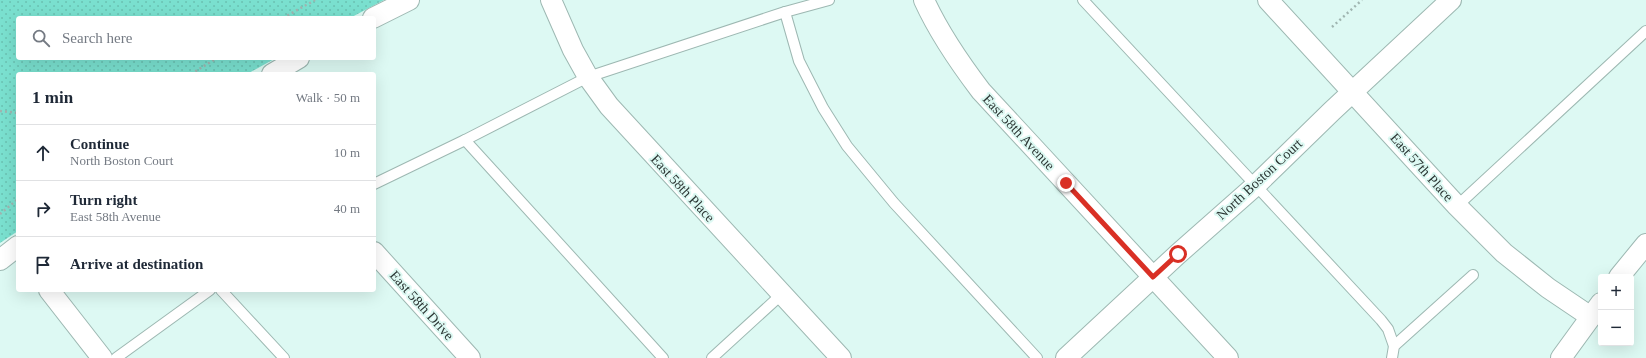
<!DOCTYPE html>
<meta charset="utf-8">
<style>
body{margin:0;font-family:"Times New Roman",serif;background:#f6f6f7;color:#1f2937}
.controls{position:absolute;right:12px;bottom:12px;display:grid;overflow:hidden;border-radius:4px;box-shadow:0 4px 16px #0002}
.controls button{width:36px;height:36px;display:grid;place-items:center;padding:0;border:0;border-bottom:1px solid #e0e1e3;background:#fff;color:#1f2937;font:20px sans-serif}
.stop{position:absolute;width:12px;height:12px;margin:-9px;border:3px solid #d93025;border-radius:50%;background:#fff}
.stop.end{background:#d93025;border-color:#fff;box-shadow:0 1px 4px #0008}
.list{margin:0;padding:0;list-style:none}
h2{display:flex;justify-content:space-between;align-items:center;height:52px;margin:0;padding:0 16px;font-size:17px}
h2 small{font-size:13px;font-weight:400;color:#747a83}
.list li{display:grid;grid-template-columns:26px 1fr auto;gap:12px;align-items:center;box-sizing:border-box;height:56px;padding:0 16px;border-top:1px solid #e0e1e3}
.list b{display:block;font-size:15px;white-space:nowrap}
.list p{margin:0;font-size:13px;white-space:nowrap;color:#747a83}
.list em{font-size:13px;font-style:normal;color:#747a83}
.icon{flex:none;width:22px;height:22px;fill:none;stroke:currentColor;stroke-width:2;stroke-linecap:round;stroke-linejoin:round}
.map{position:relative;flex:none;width:1646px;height:358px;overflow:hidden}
.search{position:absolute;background:#fff;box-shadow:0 4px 16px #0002;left:16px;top:16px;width:360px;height:44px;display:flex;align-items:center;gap:10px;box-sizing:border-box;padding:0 14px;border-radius:4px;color:#747a83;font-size:15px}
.panel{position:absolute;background:#fff;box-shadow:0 4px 16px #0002;left:16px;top:72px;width:360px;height:220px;border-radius:4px}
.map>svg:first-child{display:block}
</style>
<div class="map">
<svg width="1646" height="358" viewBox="0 0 1646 358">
<defs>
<pattern id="grass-dots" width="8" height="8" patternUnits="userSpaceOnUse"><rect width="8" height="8" fill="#7ae0cf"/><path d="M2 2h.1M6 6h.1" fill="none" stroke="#6ac1b2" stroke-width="1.8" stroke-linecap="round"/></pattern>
</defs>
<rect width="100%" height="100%" fill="#ddf9f3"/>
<path fill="url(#grass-dots)" d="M0,0h384l-34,18h-332v40h258l-29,16h-229v157l-18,12z"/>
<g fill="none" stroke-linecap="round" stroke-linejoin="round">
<defs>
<g id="lane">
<path d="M1083,0l298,320 7,9 6,17"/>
<path d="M785,12l14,49 24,47 24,38 47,57 143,155"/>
<path d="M465,140l198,218"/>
<path d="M374,184l91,-44 123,-63 197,-65 44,-12"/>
<path d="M1457,206l189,-175"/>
<path d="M221,290l63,68"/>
<path d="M116,358l94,-68"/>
<path d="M712,358l70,-64"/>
<path d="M1392,358l2,-12 79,-71"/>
</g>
<g id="street">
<path d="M551,0l22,50 15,27 21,29 232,252"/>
<path d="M924,0c15,33 35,62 57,91l247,267"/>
<path d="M1268,0l189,206 47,47 44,35 43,29"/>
<path d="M373,18l36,-18"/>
<path d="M272,74l27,-16"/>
<path d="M374,252l96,106"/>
<path d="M0,260l18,-14"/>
<path d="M1619,277l27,-33"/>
<path d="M49,290l53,68"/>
<path d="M1066,358l112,-104 77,-68 77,-75 119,-111"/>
<path d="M1561,358l40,-55"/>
</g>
</defs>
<use href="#lane" stroke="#9db8b2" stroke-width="12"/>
<use href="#street" stroke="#9db8b2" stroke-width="22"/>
<g stroke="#9fb5b0" stroke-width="2.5" stroke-dasharray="2 3" stroke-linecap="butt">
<path d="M283,18l32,-18"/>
<path d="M1332,27l30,-27"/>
<path d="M191,74l26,-16"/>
<path d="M0,111l18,2"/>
<path d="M0,214l18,-15"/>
</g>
<use href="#lane" stroke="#fff" stroke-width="10"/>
<use href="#street" stroke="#fff" stroke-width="20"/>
</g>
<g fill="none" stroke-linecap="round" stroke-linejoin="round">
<path stroke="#d93025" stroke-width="5" d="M1066,183l87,94 25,-23"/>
</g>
<g text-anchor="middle" stroke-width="4" stroke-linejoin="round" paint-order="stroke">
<g font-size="14" fill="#2b3533" stroke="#ddf9f3">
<text transform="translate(1019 132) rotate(47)" y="5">East 58th Avenue</text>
<text transform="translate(1422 167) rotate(48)" y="5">East 57th Place</text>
<text transform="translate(1259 179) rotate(-43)" y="5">North Boston Court</text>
<text transform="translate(683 188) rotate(47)" y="5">East 58th Place</text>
<text transform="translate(422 305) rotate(48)" y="5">East 58th Drive</text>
</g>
</g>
</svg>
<div class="controls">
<button>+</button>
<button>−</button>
</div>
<div class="stop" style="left:1178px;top:254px"></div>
<div class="stop end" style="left:1066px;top:183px"></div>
<div class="search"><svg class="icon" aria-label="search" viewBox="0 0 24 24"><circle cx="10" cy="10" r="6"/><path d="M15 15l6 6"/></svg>Search here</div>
<section class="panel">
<h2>1 min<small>Walk · 50 m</small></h2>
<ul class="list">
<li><svg class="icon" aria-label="ahead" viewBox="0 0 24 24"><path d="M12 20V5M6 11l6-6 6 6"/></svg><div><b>Continue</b><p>North Boston Court</p></div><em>10 m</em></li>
<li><svg class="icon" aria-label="right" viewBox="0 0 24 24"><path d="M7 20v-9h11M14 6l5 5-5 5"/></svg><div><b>Turn right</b><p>East 58th Avenue</p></div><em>40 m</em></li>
<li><svg class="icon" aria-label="arrive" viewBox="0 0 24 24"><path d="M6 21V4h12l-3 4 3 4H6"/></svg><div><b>Arrive at destination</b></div></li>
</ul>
</section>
</div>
